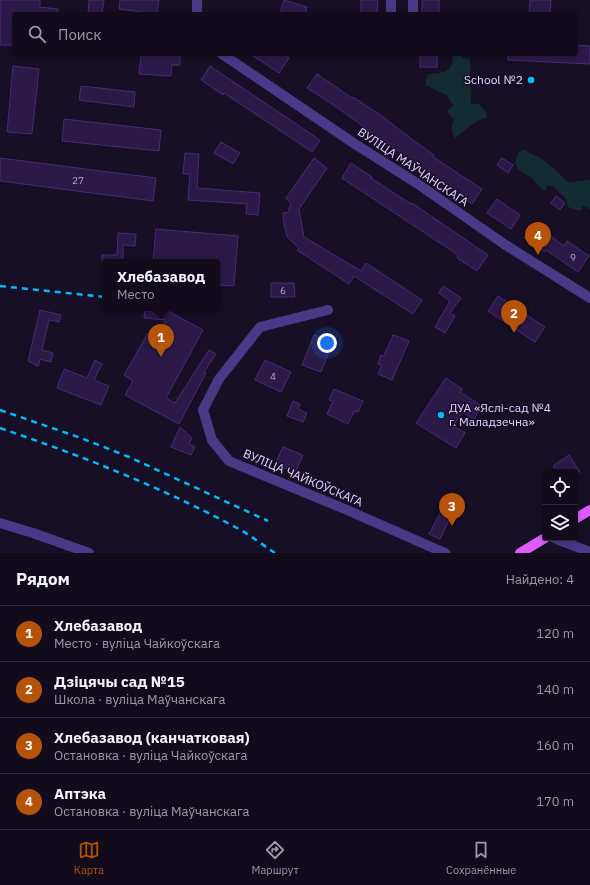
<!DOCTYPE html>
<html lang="ru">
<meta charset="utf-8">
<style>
body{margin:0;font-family:"IBM Plex Sans",sans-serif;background:#1a1425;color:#f1f3f6}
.controls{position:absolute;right:12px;bottom:12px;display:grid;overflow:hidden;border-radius:4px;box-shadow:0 2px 6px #0003}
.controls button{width:36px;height:36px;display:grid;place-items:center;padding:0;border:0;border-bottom:1px solid #302b3b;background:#110b1c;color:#f1f3f6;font:20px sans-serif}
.you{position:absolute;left:327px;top:343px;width:14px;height:14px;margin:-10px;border:3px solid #fff;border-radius:50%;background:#1a73e8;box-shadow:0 0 0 6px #1a73e833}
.badge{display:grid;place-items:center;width:26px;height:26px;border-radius:50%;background:#b45309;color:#fff;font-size:13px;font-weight:700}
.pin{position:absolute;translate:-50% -33px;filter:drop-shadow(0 1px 2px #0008)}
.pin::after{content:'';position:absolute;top:21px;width:14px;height:12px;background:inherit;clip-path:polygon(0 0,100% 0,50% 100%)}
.popup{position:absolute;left:102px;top:259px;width:118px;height:52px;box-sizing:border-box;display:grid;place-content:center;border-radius:4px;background:#110b1c;filter:drop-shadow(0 1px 3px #0005);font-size:13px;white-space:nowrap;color:#9c9ba3}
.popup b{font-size:15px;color:#f1f3f6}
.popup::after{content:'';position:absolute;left:50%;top:100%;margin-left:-8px;border:8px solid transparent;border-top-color:#110b1c}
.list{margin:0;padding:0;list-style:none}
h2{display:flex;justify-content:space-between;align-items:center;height:52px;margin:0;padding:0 16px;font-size:17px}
h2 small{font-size:13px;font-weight:400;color:#9c9ba3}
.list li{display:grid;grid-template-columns:26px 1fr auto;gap:12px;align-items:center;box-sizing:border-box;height:56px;padding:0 16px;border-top:1px solid #302b3b}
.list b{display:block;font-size:15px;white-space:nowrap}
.list p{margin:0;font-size:13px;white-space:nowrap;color:#9c9ba3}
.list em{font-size:13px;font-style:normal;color:#9c9ba3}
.icon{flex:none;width:22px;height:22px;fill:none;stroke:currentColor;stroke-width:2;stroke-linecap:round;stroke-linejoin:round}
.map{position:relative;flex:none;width:590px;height:553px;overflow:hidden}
.search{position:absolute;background:#110b1c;box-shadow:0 2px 6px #0003;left:12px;right:12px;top:12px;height:44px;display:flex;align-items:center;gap:10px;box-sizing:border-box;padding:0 14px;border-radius:4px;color:#9c9ba3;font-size:15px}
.sheet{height:276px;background:#110b1c}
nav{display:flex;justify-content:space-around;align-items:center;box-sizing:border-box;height:56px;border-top:1px solid #302b3b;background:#110b1c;font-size:11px;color:#9c9ba3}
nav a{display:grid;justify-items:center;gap:2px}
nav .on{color:#b45309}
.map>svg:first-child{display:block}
</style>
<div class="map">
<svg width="590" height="553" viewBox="0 0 590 553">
<rect width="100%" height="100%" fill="#170f26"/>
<g fill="#122c31">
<path d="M452,54h8l3,4 7,1 1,46 7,-2 8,9 1,5 -12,5 -20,16 -4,-9 3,-9 -7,-9 6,-5 -6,-11 -8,-3 -13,-7v-5l3,-6c4,-1 14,-1 17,-3 6,-3 8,-11 6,-17z"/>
<path d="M523,150c19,7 30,16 44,32l23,-2v35v-6l-7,-3 -3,5 -12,-4 -2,-8 -13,-13h-6l-2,5c-8,-5 -10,-11 -16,-15 -9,-6 -9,-3 -14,-13l3,-10z"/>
</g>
<g fill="#2b1a48" stroke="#462c74">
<path d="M0,0h40v7l18,2v5h-44v31h-14z"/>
<path d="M89,0h15l-2,13 -5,-1v2h-9z"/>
<path d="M120,0h39l-2,14 -38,-5z"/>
<path d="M284,0l23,7 -2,7h-25z"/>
<path d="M361,0h17l-1,14h-16z"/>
<rect x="422" y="0" width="17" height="14"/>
<path d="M530,0h21l-1,14h-21z"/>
<path d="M576,45l14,1v18l-82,-4v-6h68z"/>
<path d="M141,54h39v11h-8l-1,11 -32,-2z"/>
<path d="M250,54h33l6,4 -10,15z"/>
<rect x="420" y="54" width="17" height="13"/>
<path d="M13,66l26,3 -7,65 -25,-2z"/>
<path d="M210,66l110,74 -8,12 -88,-59 -1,2 -22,-15z"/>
<path d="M317,74l35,24 1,-1 26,17 30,23 25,18 -1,2 49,32 -10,15 -39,-26 1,-1 -102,-73 -25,-16z"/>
<path d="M81,86l54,6 -1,15 -55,-7z"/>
<path d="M64,119l97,11 -2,21 -97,-10z"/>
<path d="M221,142l19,11 -7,11 -19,-11z"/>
<path d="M185,153l14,1 -2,34 63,5 -2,22 -12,-1 1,-10 -59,-4 2,-26h-7z"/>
<path d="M0,158l156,20 -3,23 -153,-20z"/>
<path d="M314,158l13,10 -28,41 5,28 57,34 5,-8 56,37 -9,14 -59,-38 -5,8 -52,-34 2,-2 -12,-11 -3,-13 -1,-11 6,-1v-4l2,-4 -5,-6z"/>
<path d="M502,158l11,7 -5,8 -11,-8z"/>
<path d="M351,163l21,14 -1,1 40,26 1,-1 76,52 -11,16 -20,-13 1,-3 -116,-77z"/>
<path d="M556,196l9,7 -5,7 -9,-7z"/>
<path d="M497,199l23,16 -9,14 -24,-16z"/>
<path d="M534,224l30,22 3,-5 22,15 -11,16 -32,-22 -1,2 -21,-14z"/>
<path d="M156,229l82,7 -4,50 -17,-1v-23h-64z"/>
<path d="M118,233l18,1 -1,12 -12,-1v17h-21v-7h15z"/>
<path d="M271,283h23l1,14h-24z"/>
<path d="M443,286l18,12 -11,15 5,3 -10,17 -10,-6 15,-26 -11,-8z"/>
<path d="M498,296l47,31 -10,15 -47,-31z"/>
<path d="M145,308l21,2 37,20 -37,68 9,5 34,-53 7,4 -12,18 2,1 -27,51 -54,-29 8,-14 -9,-6 24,-42 9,6 9,-19 -22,-2z"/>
<path d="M40,310l21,5 -2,7 -10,-2 -7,30 11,3 -2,9 -11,-3 -2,7 -10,-5z"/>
<path d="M314,335l19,7 -12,30 -19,-7z"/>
<path d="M393,335l16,6 -17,39 -14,-6 4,-9 -4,-1 3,-9 3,1z"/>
<path d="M95,360l7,4 -8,16 15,6 -8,19 -44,-17 7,-19 23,9z"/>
<path d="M265,360l26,12 -10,20 -26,-12z"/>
<path d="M446,378l16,11 -2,3 22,14 -8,13 -12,-7 -9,14 12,7 -9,15 -40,-25z"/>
<path d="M334,389l29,12 -5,11 -4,-1 -6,13 -21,-10 6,-13 -4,-1z"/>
<path d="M293,401l7,3 -2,5 9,4 -4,9 -16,-6z"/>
<path d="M180,427l12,11 -3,6 6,3 -4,8 -20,-8z"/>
<path d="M283,447l20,8 -8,18 -20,-9z"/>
<path d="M569,455l11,17h-23l-4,-6z"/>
<path d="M441,511l10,5 -11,23 -11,-5z"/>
</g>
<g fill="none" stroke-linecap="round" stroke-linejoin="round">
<g stroke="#493986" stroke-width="10">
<path d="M197,0v14"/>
<path d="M391,14v-14"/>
<path d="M413,14v-14"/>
<path d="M222,54l133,90 63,40 86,60 86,54"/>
<path d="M328,310l-68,17 -41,52 -16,31 9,30 17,21 118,49 98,43"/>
<path d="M0,523l33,10 56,20"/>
<path d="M554,538l36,14"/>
</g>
<g stroke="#dd5bff" stroke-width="10">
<path d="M575,519l15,-9"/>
<path d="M520,553l25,-15"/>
</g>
<g stroke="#0bf" stroke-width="2.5" stroke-dasharray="6 5" stroke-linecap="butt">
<path d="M0,286l105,11"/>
<path d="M0,410l81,28 48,19 139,64"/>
<path d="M0,428c82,28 161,59 237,100 13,7 26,17 38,25"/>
</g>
</g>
<g fill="#0bf" stroke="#170f26" stroke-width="1.5">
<circle cx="531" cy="80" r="4"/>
<circle cx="441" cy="415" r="4"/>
</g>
<g text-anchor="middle" stroke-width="3" stroke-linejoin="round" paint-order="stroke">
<g font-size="10" fill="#b3a6d1">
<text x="78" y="184">27</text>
<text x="573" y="261">9</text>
<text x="283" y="294">6</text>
<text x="273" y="380">4</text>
</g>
<g font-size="12" fill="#e0d4ff" stroke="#170f26" text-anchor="end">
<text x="523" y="84">School №2</text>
<text x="449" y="412" text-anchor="start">ДУА «Яслі-сад №4<tspan x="449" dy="14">г. Маладзечна»</tspan></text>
</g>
<g font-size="12" fill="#e0d4ff" stroke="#170f26">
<text transform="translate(413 167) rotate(34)" y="4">ВУЛІЦА МАЎЧАНСКАГА</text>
<text transform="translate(303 478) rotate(23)" y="4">ВУЛІЦА ЧАЙКОЎСКАГА</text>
</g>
</g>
</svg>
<div class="controls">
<button><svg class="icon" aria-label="locate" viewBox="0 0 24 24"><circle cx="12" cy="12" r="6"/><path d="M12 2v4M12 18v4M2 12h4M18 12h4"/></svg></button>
<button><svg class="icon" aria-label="layers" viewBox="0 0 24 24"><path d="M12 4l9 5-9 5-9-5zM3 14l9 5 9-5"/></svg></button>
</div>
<div class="you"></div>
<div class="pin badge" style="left:161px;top:357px">1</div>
<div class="popup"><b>Хлебазавод</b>Место</div>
<div class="pin badge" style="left:514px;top:333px">2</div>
<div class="pin badge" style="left:452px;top:526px">3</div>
<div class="pin badge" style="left:538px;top:255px">4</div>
<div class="search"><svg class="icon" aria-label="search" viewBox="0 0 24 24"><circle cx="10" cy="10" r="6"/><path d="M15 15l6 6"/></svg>Поиск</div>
</div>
<section class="sheet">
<h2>Рядом<small>Найдено: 4</small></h2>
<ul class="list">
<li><span class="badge">1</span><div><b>Хлебазавод</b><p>Место · вуліца Чайкоўскага</p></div><em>120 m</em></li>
<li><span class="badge">2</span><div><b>Дзіцячы сад №15</b><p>Школа · вуліца Маўчанскага</p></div><em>140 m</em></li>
<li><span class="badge">3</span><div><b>Хлебазавод (канчатковая)</b><p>Остановка · вуліца Чайкоўскага</p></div><em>160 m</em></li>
<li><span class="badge">4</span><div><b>Аптэка</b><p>Остановка · вуліца Маўчанскага</p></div><em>170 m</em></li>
</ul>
</section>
<nav>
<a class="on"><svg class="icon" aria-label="map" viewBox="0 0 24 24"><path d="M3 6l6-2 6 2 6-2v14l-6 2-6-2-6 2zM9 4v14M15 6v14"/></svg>Карта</a>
<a><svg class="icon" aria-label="directions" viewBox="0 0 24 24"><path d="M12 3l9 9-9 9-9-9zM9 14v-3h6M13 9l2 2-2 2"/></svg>Маршрут</a>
<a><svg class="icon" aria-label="saved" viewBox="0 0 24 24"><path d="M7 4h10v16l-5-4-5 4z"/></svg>Сохранённые</a>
</nav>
